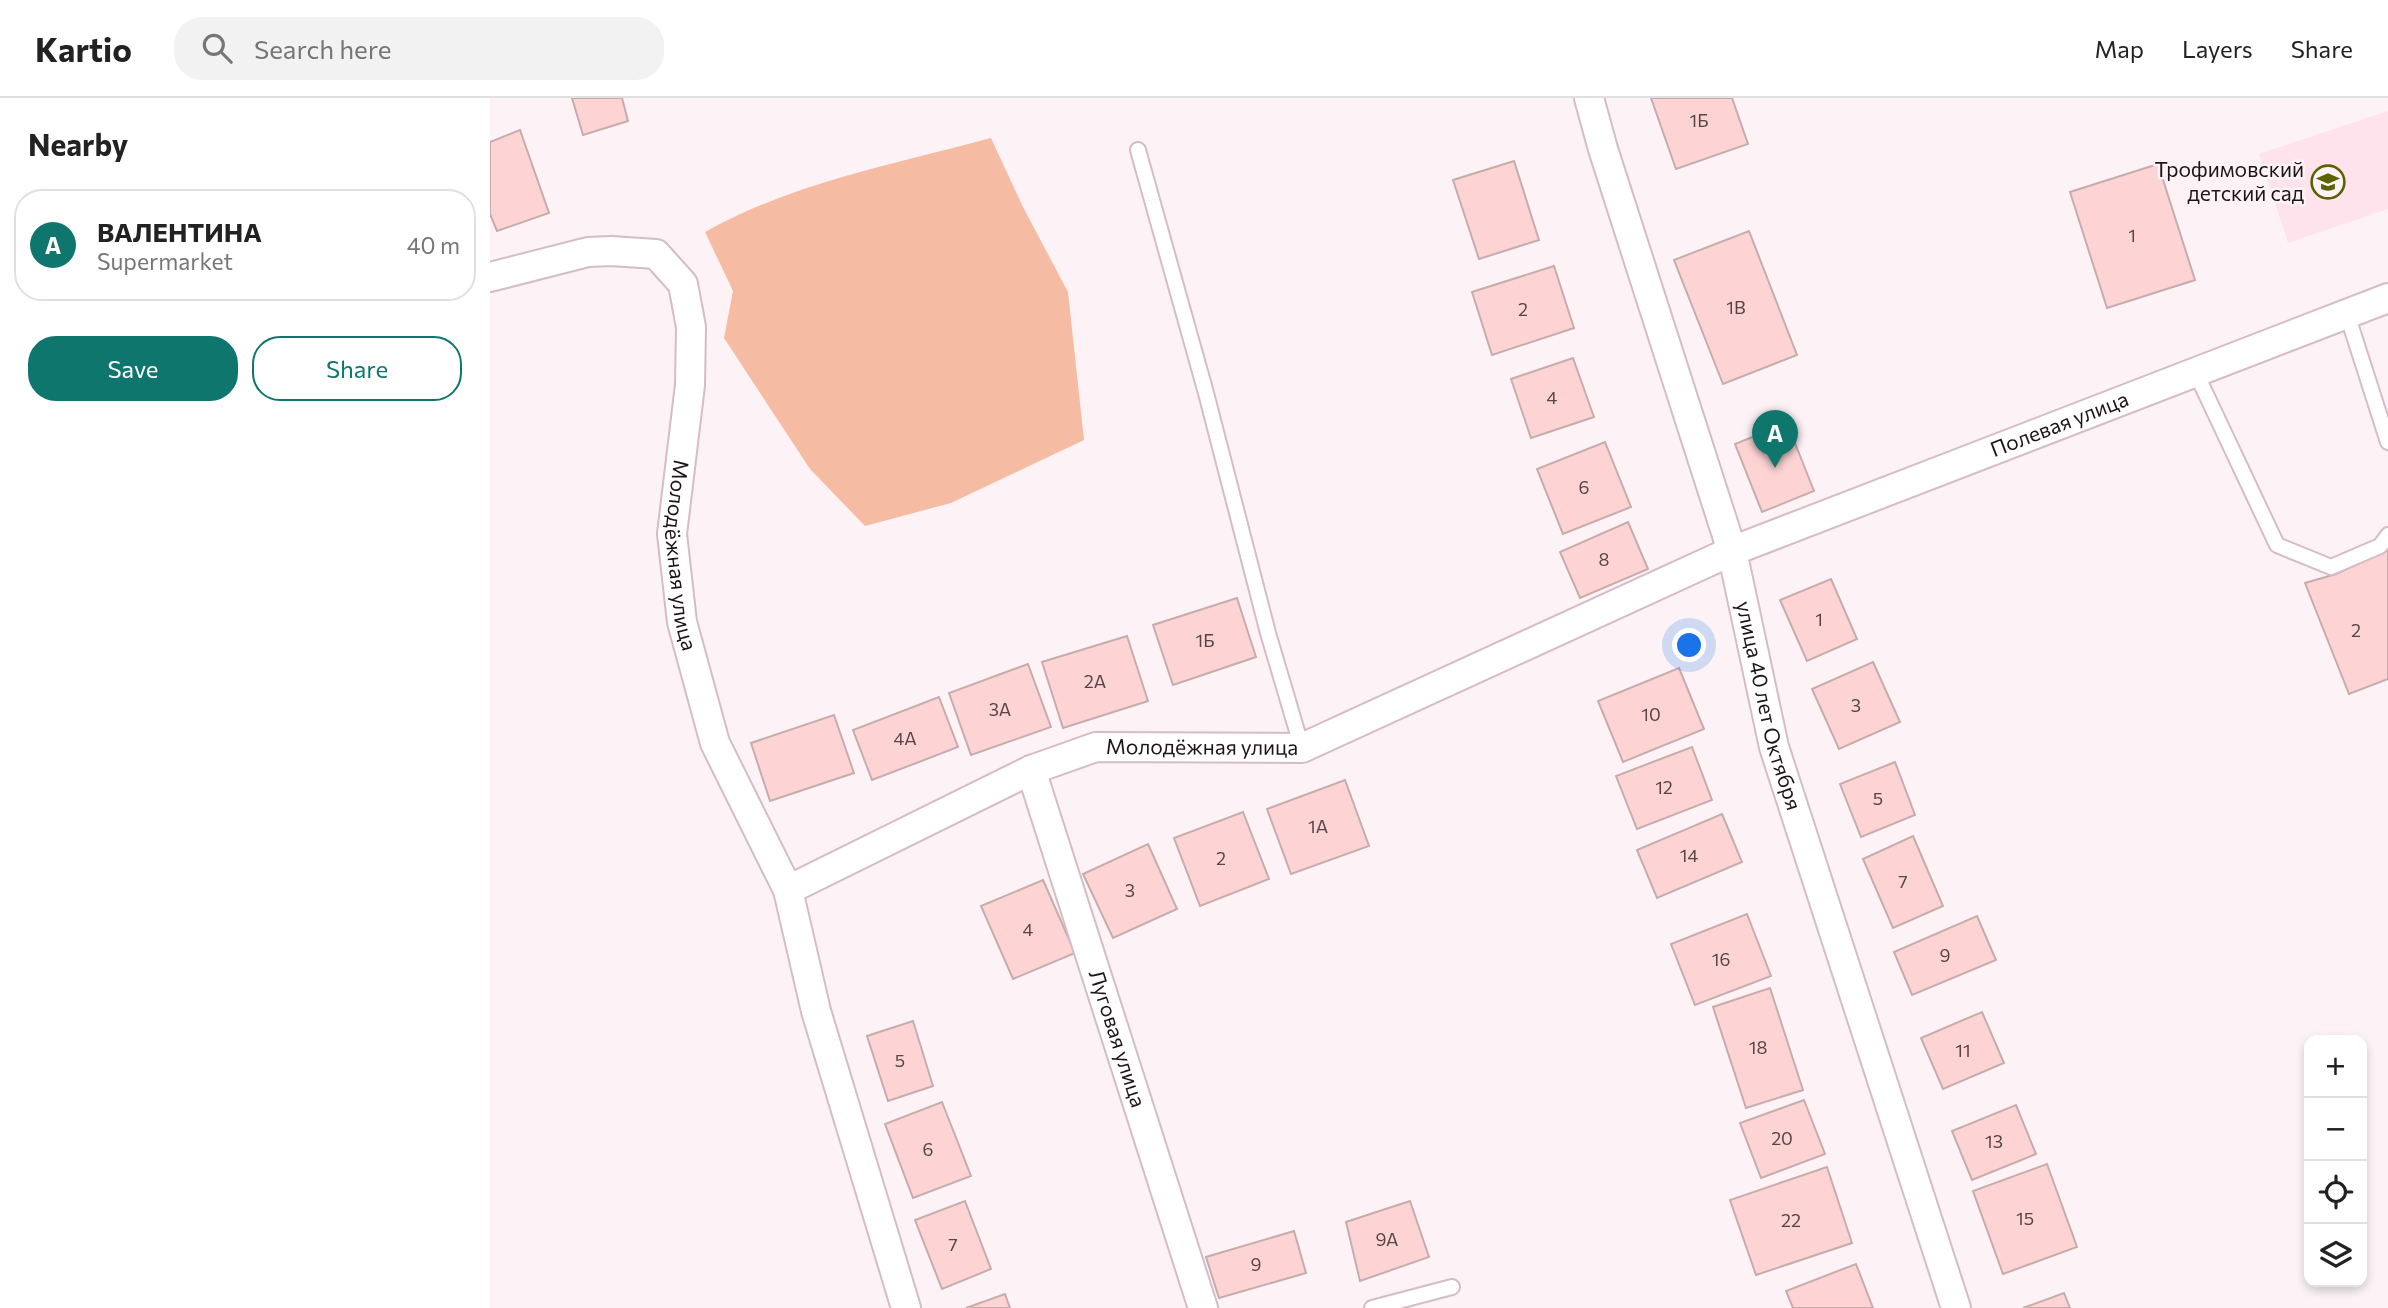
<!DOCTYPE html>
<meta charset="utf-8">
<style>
body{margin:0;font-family:Commissioner,sans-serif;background:#f2f2f2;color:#222}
.controls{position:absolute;right:21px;bottom:21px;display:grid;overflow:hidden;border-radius:14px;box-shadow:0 4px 10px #0003}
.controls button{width:63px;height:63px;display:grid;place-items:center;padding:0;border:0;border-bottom:2px solid #e0e0e0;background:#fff;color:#222;font:35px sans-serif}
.you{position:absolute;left:1200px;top:548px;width:24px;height:24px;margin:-18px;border:5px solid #fff;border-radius:50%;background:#1a73e8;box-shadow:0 0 0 10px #1a73e833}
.badge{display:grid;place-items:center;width:46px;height:46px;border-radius:50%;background:#0f766e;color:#fff;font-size:23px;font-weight:700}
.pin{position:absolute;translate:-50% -58px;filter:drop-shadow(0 2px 4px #0008)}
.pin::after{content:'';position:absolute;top:37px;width:24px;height:21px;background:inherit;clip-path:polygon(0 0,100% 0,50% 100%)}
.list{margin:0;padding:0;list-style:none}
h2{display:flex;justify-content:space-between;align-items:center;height:91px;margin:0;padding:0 28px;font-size:30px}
h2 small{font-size:23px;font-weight:400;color:#767676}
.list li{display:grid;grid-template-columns:46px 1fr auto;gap:21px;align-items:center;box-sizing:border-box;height:112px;margin:0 14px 14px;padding:0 14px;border:2px solid #e0e0e0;border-radius:28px}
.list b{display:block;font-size:26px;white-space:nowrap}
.list p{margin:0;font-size:23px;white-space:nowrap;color:#767676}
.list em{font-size:23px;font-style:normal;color:#767676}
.actions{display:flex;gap:14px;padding:21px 28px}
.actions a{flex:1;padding:16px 0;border:2px solid #0f766e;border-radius:28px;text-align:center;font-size:24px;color:#0f766e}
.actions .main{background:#0f766e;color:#fff}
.icon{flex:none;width:38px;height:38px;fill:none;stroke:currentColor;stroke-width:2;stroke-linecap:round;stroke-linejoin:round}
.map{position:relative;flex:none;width:1898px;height:1210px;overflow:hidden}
header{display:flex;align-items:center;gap:42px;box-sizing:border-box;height:98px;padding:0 35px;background:#fff;border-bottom:2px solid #e0e0e0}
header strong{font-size:33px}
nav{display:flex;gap:38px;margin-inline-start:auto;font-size:24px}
.search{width:490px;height:63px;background:#f2f2f2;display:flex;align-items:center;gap:18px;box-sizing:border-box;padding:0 24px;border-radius:28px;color:#767676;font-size:26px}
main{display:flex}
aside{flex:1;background:#fff}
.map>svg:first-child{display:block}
</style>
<header>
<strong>Kartio</strong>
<div class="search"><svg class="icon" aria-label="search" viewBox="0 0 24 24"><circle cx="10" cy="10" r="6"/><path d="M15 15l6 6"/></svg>Search here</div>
<nav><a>Map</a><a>Layers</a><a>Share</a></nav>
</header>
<main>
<aside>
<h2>Nearby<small></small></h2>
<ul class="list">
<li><span class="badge">A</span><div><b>ВАЛЕНТИНА</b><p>Supermarket</p></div><em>40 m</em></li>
</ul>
<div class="actions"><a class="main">Save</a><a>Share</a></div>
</aside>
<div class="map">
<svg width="1898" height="1210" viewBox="0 0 1898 1210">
<rect width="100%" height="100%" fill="#fdf3f6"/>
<path fill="#ffe3ec" d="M1898,13v98l-100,34 -29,-89z"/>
<path fill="#f6bba3" d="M501,40l32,69 45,85 16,148 -133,63 -86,23 -55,-57 -86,-131 9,-47 -28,-59c87,-49 190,-68 286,-94z"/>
<g fill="#fdd4d3" stroke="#c7acac" stroke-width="2">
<path d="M82,0h50l6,23 -45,14z"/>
<path d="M1161,0h81l16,46 -72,25z"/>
<path d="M30,32l29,83 -52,18 -7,-17v-72z"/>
<path d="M1024,63l25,79 -60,19 -26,-79z"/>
<path d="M1668,66l37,116 -88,28 -37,-116z"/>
<path d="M1259,133l48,124 -74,29 -49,-124z"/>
<path d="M1064,168l20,62 -82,27 -20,-63z"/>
<path d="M1083,260l21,59 -63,21 -20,-59z"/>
<path d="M1297,325l27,68 -52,21 -27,-68z"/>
<path d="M1115,344l26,65 -68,27 -26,-65z"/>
<path d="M1138,424l20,47 -68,29 -20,-46z"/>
<path d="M1898,452v129l-39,15 -44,-111 31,-9z"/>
<path d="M1341,481l26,60 -50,22 -27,-61z"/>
<path d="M747,500l19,59 -83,28 -20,-60z"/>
<path d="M637,538l21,65 -85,27 -21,-66z"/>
<path d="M1383,564l27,60 -61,27 -27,-60z"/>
<path d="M538,566l23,63 -80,28 -22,-62z"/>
<path d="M1189,570l25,61 -81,33 -25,-61z"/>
<path d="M449,599l19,50 -86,33 -19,-50z"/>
<path d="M344,617l20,58 -84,28 -19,-58z"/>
<path d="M1202,649l20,53 -75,29 -21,-53z"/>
<path d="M1405,664l20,53 -54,22 -21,-53z"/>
<path d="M855,682l24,66 -78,28 -24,-65z"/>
<path d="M753,714l26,67 -69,27 -26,-68z"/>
<path d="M1232,716l20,48 -85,36 -20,-48z"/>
<path d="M1423,738l30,70 -50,22 -30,-69z"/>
<path d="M658,746l29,65 -64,29 -30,-64z"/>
<path d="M553,782l32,73 -62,26 -32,-73z"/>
<path d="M1257,816l24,62 -76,29 -24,-61z"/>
<path d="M1487,818l19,44 -84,35 -18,-43z"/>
<path d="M1280,890l33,102 -57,18 -33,-101z"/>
<path d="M1492,914l22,51 -61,26 -22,-51z"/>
<path d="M423,923l20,65 -45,15 -21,-65z"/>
<path d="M1314,1002l21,54 -64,24 -21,-55z"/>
<path d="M452,1004l29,74 -58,22 -28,-74z"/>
<path d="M1526,1007l20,49 -64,26 -20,-49z"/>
<path d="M1557,1066l30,83 -74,27 -30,-83z"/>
<path d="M1337,1069l25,76 -96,32 -26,-75z"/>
<path d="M475,1103l26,68 -49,20 -27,-69z"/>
<path d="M920,1103l19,56 -69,24 -14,-59z"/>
<path d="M804,1133l12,42 -87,25 -13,-41z"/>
<path d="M1366,1166l17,44h-80l-7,-17z"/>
<path d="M1574,1195l6,15h-47z"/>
<path d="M515,1196l5,14h-44z"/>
</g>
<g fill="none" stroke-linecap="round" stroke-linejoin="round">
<defs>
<g id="service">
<path d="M648,52l68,243 62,240 34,115"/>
<path d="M1857,216l41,128"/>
<path d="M1706,275l81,172 54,22 49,-21 8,-11"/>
<path d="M882,1210l80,-21"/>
</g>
<g id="minor">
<path id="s1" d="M1099,0l14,51 129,402 42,196 182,561"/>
<path id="s2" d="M0,179l98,-25 23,-1 45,3 27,30 8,43 -1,58 -18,149 10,88 33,121 73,147 28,121 90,297"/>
<path id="s3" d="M541,672l172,538"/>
<path id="s4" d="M298,792l243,-120 65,-23 206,1 430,-197 656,-253"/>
</g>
</defs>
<use href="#service" stroke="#d5bcc5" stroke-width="18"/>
<use href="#minor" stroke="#d5bcc5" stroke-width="32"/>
<use href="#service" stroke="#fff" stroke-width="14"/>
<use href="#minor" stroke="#fff" stroke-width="28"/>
</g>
<defs>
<symbol id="school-ring" viewBox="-11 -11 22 22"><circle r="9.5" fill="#fdf3f6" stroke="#5b6301" stroke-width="1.5"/><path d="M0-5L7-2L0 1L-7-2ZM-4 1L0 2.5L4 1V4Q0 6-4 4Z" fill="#5b6301"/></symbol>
</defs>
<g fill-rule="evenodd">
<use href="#school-ring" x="1819" y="65" width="38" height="38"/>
</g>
<g text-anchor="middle" stroke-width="5" stroke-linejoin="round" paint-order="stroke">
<g font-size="18" fill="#564547">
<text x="1209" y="29">1Б</text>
<text x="1642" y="144">1</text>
<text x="1246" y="216">1В</text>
<text x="1033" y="218">2</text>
<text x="1062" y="306">4</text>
<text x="1094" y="396">6</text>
<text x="1114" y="468">8</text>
<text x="1329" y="528">1</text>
<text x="1866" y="539">2</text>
<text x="715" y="549">1Б</text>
<text x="605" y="590">2А</text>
<text x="1366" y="614">3</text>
<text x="510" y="618">3А</text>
<text x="1161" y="623">10</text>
<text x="415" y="647">4А</text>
<text x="1174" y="696">12</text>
<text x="1388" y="707">5</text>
<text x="828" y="735">1А</text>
<text x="1199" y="764">14</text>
<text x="731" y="767">2</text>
<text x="1413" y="790">7</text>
<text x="640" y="799">3</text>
<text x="538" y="838">4</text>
<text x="1455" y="864">9</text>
<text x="1231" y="868">16</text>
<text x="1268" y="956">18</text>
<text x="1473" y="959">11</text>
<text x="410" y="969">5</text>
<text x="1292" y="1047">20</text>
<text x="1504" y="1050">13</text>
<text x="438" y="1058">6</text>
<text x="1535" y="1127">15</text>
<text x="1301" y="1129">22</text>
<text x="897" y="1148">9А</text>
<text x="463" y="1153">7</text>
<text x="766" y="1173">9</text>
</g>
<g font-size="21" fill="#1e1518" stroke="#fdf3f6" text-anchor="end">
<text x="1814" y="79">Трофимовский<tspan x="1814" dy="24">детский сад</tspan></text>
</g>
<g font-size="21" fill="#1e1518" stroke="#fdf3f6">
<text dy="7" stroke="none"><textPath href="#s4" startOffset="1370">Полевая улица</textPath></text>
<text dy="7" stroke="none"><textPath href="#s2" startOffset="483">Молодёжная улица</textPath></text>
<text dy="7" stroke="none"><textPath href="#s1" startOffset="634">улица 40 лет Октября</textPath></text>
<text dy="7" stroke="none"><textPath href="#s4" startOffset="446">Молодёжная улица</textPath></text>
<text dy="7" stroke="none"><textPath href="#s3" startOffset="282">Луговая улица</textPath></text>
</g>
</g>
</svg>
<div class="controls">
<button>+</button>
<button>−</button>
<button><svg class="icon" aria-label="locate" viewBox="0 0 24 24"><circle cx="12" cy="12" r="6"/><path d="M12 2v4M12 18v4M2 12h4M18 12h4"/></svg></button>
<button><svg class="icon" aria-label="layers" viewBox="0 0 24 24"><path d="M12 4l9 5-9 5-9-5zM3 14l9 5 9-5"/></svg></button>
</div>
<div class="you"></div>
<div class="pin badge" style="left:1285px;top:370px">A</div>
</div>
</main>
